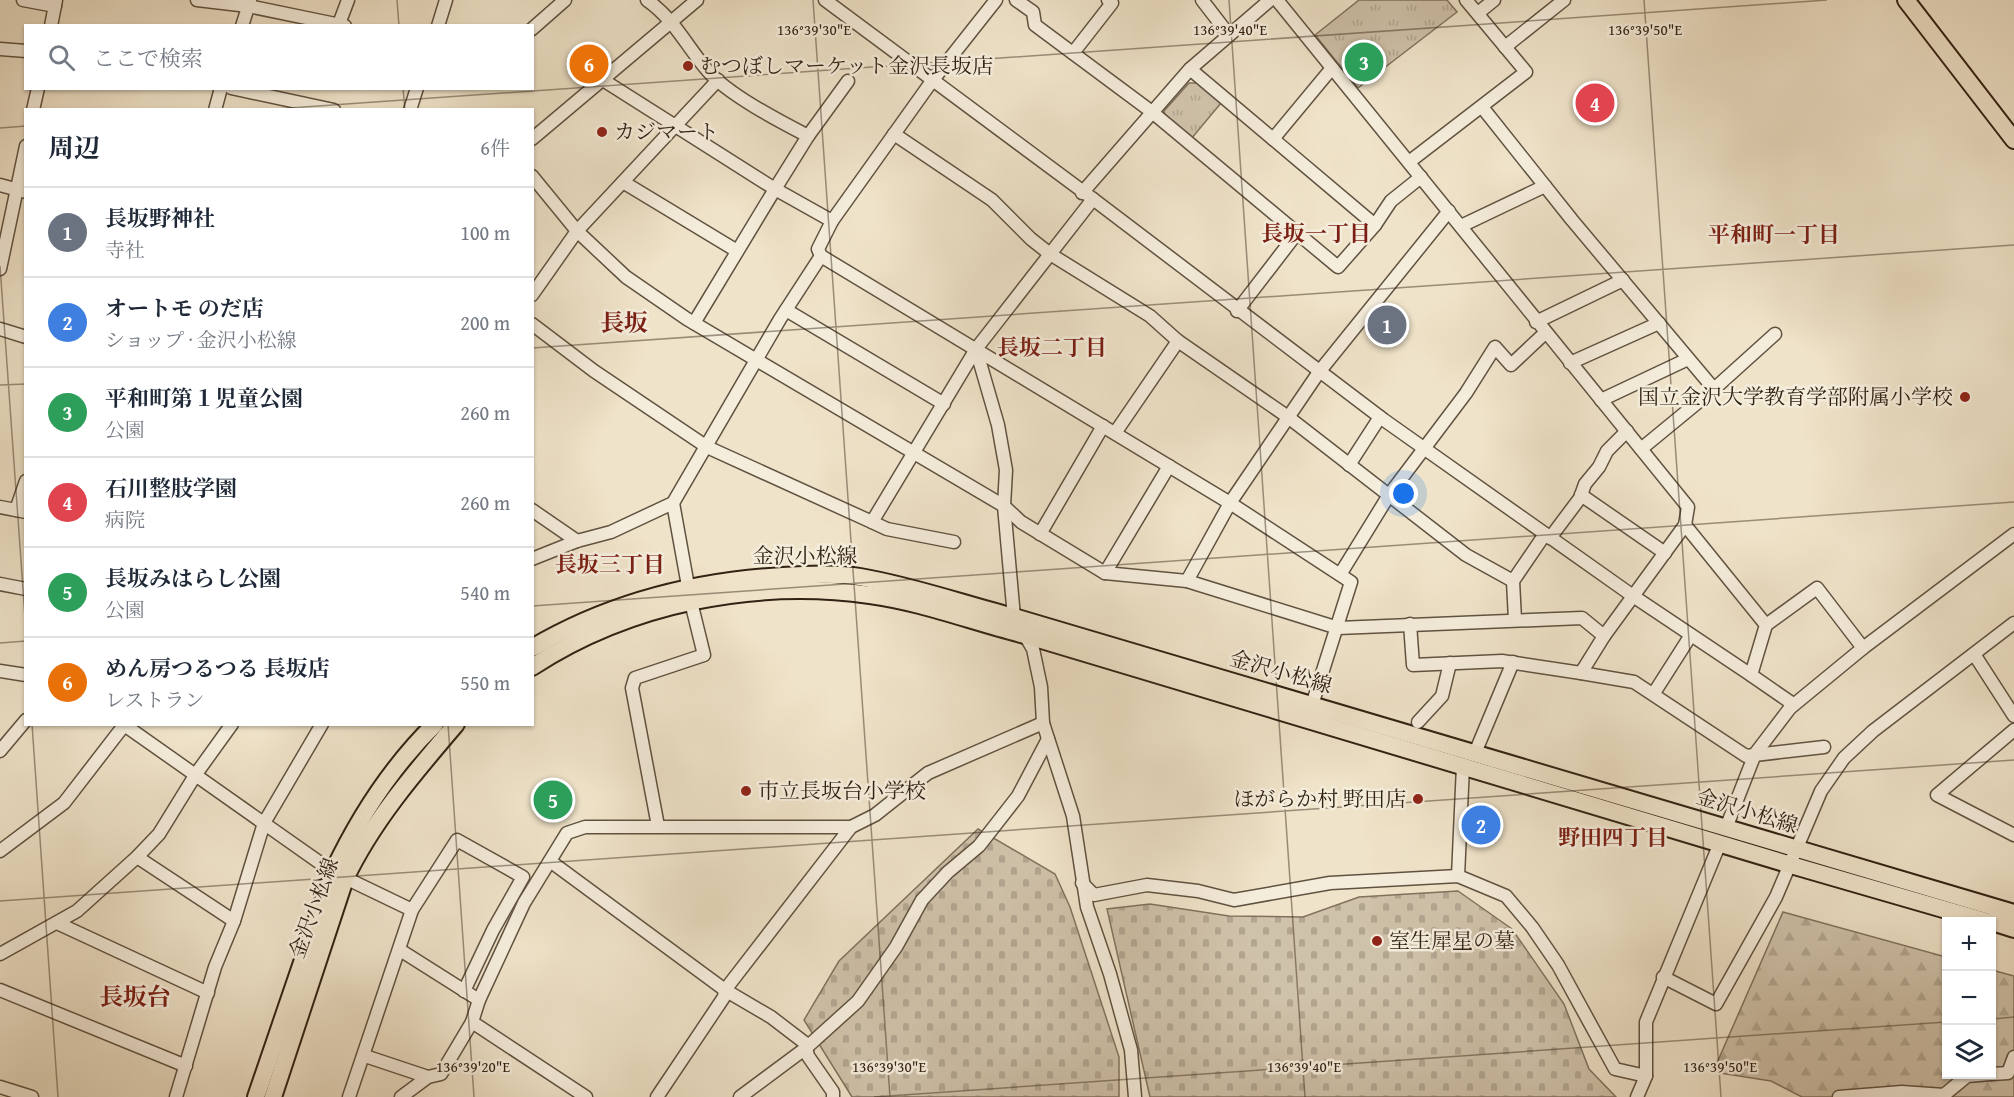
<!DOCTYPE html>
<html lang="ja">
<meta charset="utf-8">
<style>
body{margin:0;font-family:"Gentium Book Plus","Noto Serif JP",serif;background:#f2f2f3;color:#1f2937}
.controls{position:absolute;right:18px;bottom:18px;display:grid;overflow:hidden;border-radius:0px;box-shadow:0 2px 4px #0004}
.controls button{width:54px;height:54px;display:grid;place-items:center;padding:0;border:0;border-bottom:2px solid #e0e1e3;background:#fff;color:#1f2937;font:30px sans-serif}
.you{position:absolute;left:1404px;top:494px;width:21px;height:21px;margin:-15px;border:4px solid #fff;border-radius:50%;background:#1a73e8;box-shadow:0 0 0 9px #1a73e833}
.badge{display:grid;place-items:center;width:39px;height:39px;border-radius:50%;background:#8f2418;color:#fff;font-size:20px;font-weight:700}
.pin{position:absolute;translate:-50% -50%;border:3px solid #fff;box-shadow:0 2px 6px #0006}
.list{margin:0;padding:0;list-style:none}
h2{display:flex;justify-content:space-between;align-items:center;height:78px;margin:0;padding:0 24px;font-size:26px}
h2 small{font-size:20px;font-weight:400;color:#747a83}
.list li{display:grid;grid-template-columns:39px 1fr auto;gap:18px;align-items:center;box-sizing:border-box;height:90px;padding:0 24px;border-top:2px solid #e0e1e3}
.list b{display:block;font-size:22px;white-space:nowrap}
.list p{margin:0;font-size:20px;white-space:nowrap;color:#747a83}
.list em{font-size:20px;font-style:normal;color:#747a83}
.icon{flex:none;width:33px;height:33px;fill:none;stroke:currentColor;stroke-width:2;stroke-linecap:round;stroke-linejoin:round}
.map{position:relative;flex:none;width:2014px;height:1097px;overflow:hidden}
.search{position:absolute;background:#fff;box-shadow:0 2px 4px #0004;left:24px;top:24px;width:510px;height:66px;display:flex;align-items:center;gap:15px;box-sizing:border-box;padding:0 21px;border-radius:0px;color:#747a83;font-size:22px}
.panel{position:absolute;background:#fff;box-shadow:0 2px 4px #0004;left:24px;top:108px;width:510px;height:618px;border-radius:0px}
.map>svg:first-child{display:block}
</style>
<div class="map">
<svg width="2014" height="1097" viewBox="0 0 2014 1097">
<defs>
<pattern id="grass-tufts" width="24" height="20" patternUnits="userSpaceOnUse" patternTransform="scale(1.5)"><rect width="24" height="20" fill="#cfc2aa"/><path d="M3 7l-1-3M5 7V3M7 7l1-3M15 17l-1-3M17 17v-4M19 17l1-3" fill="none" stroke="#b2a691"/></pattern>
<pattern id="forest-firs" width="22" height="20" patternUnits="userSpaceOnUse" patternTransform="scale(1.5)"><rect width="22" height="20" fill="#cfc2aa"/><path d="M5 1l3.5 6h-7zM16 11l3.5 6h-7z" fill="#b2a691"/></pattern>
<pattern id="cemetery-stones" width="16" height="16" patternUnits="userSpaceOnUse" patternTransform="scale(1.5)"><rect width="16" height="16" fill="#cfc2aa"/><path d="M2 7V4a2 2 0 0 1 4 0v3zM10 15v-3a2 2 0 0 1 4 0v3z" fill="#b2a691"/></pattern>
</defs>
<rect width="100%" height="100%" fill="#efe3c9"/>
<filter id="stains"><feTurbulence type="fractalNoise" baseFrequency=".00333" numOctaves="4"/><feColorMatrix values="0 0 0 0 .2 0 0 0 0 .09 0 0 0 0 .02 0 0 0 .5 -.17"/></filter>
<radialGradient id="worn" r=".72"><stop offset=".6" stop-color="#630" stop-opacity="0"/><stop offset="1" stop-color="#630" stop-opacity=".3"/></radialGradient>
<g fill="url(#grass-tufts)" stroke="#80725e" stroke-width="1.5">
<path d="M1359,0h88l10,12 -99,76 -43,-53z"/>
<path d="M1189,83h10l22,20 -30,36 -25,-20 -2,-8z"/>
</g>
<path fill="url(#forest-firs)" stroke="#80725e" stroke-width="1.5" d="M1783,912l163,45v117h46v-104l22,6v121h-212l-31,-16 -58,-9z"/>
<g fill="url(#cemetery-stones)" stroke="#80725e" stroke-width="1.5">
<path d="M978,829l77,45 15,33 49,150v40h-267l-48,-77 35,-59z"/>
<path d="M1458,891l54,38 52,75 25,65 27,28h-466l-43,-188 43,-5 79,12 74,1 56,-20z"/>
</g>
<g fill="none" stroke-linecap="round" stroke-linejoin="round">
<defs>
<g id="minor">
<path d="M23,0l32,6"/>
<path d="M197,0l51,6 97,20"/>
<path d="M647,0c27,19 39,45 60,70 20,24 72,51 101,66l-33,53 57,32"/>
<path d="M825,0l268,199 291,221 249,176 118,79 15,-50 -81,-100"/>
<path d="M996,0l-64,81 -100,140 -14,28 3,7 409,247 121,79 -39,123"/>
<path d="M1016,0l17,12 2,13 117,87 186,155 37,-42 16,-24 30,-24"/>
<path d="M1202,0l27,35"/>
<path d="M1478,13l16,-13"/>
<path d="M339,24l9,-24"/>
<path d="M51,26l5,-26"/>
<path d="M242,26l8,-25"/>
<path d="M438,26l8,-26"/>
<path d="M532,29l33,-29"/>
<path d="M1505,47l59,-47"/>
<path d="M0,49l26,2"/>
<path d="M1073,53l39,-50 -4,-3"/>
<path d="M1190,69l185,156"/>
<path d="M603,80l172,109 -81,134"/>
<path d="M231,88l103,22"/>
<path d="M1482,107l90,113 142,169 61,-55"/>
<path d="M33,110l5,-22"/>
<path d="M215,110l6,-22"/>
<path d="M410,110l7,-22"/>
<path d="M894,134l98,66 39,39 19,15 100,62 28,25 110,76 178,138 47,26"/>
<path d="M808,136l40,-55"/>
<path d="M532,139l165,-139"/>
<path d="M1273,139l59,-71"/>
<path d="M1409,162l117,-90 -60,-72"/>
<path d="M532,176l45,55 49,46 61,42 317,187 10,111 19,32 8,38 2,36 30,93 14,91 23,67 21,76 4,47"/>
<path d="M623,182l114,69"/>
<path d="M0,185l26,7"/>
<path d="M1082,193l108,-124 80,-69"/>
<path d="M1461,226l84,-40"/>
<path d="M0,269l26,-123"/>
<path d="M532,295l45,-64 141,-151"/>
<path d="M786,310l158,94"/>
<path d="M1237,311l60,-78"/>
<path d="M1536,322l87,-42"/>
<path d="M532,324l62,47 113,76 165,75 104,-173 117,-150"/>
<path d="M0,329l26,8"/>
<path d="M976,349l22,76 8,45 -2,36 17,16 84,51 82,8 151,47 244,-10 22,18 81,-111 3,-18 -411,-507"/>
<path d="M1570,363l89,-40"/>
<path d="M1601,400l87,-41"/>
<path d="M1115,433l63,-92"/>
<path d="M1641,449l73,-60"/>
<path d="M1349,465l31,-48"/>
<path d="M1581,495l84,58"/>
<path d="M673,503l15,83"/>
<path d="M0,507l26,5"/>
<path d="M16,510l10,-29"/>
<path d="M532,510l45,31"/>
<path d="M872,522l15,7 67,13"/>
<path d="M1040,534l63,-108"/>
<path d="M1550,538l30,-40 5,-14 14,-17 8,-16 20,-20"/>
<path d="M532,559l45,-18 34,-9 62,-29 107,-184 41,-63"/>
<path d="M1105,573l64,-107"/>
<path d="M1341,573l48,-78 77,-102 29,-46 16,18 34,-32"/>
<path d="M1187,581l43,-78 89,-131 130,-161"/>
<path d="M0,584l26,5"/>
<path d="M1515,620l-2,-39 32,-47"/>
<path d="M1410,624l3,41 89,-4 79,12"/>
<path d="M1766,625l51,-37 46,60 -73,60"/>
<path d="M1604,636l-23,37 53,9 112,74 78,-9"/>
<path d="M1863,648l151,-114"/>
<path d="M1974,654l40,62"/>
<path d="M0,671l26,4"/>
<path d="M1654,693l37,-58"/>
<path d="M1418,722l24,-26 8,-33"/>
<path d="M123,724l210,148 79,38"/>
<path d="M2014,730l-77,65 77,40"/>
<path d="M0,751l26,-31"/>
<path d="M1475,753l38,-91"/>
<path d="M658,826l-26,-138 3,-10 69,-23 -13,-53"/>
<path d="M1726,828l29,-74 35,-46v-6l-39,-27"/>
<path d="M0,851l64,-48 61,-79"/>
<path d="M137,857l97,64"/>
<path d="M550,861l175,129 46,27 34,26 3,13 25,36v5"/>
<path d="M1458,876l5,-110"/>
<path d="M1082,883l12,12 53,-10 51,6 36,9 96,-17 128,-7 48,20 26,31 26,38 57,104 31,7"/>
<path d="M57,923l151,70"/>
<path d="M400,950l79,50 -7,22 -31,52 -13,3 -27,20"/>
<path d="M0,954l77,-43 60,-54 22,-23 37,-60 36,-50"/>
<path d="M1663,977l53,27 60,-107 45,-106 23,-33 29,-27 141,-108"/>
<path d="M0,990l186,76"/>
<path d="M479,1000l45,-97 43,-70 18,-6h266l24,-12 53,-42 115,-50"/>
<path d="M472,1022l114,75"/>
<path d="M365,1056l63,21"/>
<path d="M1992,1074l16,-1 6,-16"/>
<path d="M0,1087l32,10"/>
<path d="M176,1097l39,-130 19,-46 30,-98 58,-99"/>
<path d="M349,1097l63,-187 45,-70 66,37 -30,53 -29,61"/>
<path d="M657,1097l67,-100 1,-7 126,-163"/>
<path d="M740,1097l66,-49 52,-47 38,-54 26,-47 26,-28 31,-26 39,-50 30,-57"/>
<path d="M1637,1097l9,-21v-54l74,-179"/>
<path d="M1839,1097l63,-5 42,3 23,-19 23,-2"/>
</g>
<g id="major">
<path d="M1906,0l108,140"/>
<path d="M532,648c78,-46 161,-67 251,-72 25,-1 53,-3 77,1 53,9 103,27 154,40l1000,296"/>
<path d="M532,667c98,-64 223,-88 338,-72 52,7 103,27 155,40l766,230 197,57"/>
<path d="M1992,922l22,7"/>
<path d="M256,1097l77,-225c25,-53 59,-106 102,-148"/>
<path d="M273,1097l72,-218c27,-57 70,-107 111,-155"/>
</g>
</defs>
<use href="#minor" stroke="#605240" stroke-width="15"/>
<use href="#major" stroke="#312113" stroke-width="20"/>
<use href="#minor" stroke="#f5eddc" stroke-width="12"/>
<use href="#major" stroke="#efe3c9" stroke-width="16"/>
</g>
<path fill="none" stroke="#312113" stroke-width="1.5" stroke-opacity="0.45" d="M397,0l2,26M813,0l77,1097M1229,0l76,1097M1644,0l77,1097M403,88l2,22M261,110l1566,-110M0,128l26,-2M0,266l26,365M532,348l1482,-103M0,385l26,-1M532,606l1482,-104M0,643l26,-2M32,724l26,373M448,724l26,373M0,901l2014,-141M1992,1019l22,-2M874,1097l1072,-75"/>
<g fill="#8f2418" stroke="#f5eddc" stroke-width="2">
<circle cx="688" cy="66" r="6"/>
<circle cx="602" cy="132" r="6"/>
<circle cx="1965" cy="397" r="6"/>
<circle cx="746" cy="791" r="6"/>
<circle cx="1418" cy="799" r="6"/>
<circle cx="1377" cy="941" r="6"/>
</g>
<g text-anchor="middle" stroke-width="5" stroke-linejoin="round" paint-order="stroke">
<g font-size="21" fill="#312113" stroke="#f5eddc" text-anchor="start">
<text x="700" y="73">むつぼしマーケット金沢長坂店</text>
<text x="614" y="139">カジマート</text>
<text x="1953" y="404" text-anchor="end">国立金沢大学教育学部附属小学校</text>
<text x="758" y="798">市立長坂台小学校</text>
<text x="1406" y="806" text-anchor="end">ほがらか村 野田店</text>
<text x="1389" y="948">室生犀星の墓</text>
</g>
<g font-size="21" fill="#312113" stroke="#f5eddc">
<text x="805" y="563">金沢小松線</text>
<text transform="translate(1281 672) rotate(16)" y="7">金沢小松線</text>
<text transform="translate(1747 811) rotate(17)" y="7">金沢小松線</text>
<text transform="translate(314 908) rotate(-70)" y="7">金沢小松線</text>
</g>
<g font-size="22" font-weight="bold" fill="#7a1f14" stroke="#f5eddc">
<text x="1316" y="241">長坂一丁目</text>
<text x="1774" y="242">平和町一丁目</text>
<text x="1052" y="355">長坂二丁目</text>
<text x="610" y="572">長坂三丁目</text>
<text x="1613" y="845">野田四丁目</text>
</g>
<g font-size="24" font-weight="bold" fill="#7a1f14" stroke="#f5eddc">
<text x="624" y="331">長坂</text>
<text x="135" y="1005">長坂台</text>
</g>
</g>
<g font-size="15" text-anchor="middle" fill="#312113" stroke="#f5eddc" stroke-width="5" stroke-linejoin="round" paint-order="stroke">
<text x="814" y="35">136°39'30"E</text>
<text x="1230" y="35">136°39'40"E</text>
<text x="1645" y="35">136°39'50"E</text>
<text x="473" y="1072">136°39'20"E</text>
<text x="889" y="1072">136°39'30"E</text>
<text x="1304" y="1072">136°39'40"E</text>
<text x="1720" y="1072">136°39'50"E</text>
</g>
<rect width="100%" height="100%" filter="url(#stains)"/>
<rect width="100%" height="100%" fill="url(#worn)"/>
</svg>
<div class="controls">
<button>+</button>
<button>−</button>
<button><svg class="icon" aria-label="layers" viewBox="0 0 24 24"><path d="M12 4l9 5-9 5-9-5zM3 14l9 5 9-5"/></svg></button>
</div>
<div class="you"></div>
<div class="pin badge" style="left:1387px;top:325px;background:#6b7280">1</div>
<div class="pin badge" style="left:1481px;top:825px;background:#3f7fe0">2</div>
<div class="pin badge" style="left:1364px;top:62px;background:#2e9e5b">3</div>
<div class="pin badge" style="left:1595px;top:103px;background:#e0444e">4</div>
<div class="pin badge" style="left:553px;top:800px;background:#2e9e5b">5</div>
<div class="pin badge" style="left:589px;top:64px;background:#e8710a">6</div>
<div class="search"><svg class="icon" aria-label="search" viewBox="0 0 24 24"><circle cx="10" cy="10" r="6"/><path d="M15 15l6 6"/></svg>ここで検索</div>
<section class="panel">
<h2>周辺<small>6件</small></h2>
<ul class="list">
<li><span class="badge" style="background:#6b7280">1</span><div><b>長坂野神社</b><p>寺社</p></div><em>100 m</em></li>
<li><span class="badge" style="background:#3f7fe0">2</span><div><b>オートモ のだ店</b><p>ショップ · 金沢小松線</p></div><em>200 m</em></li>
<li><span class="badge" style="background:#2e9e5b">3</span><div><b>平和町第１児童公園</b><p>公園</p></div><em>260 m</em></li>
<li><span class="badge" style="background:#e0444e">4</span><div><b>石川整肢学園</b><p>病院</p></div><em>260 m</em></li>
<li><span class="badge" style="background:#2e9e5b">5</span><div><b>長坂みはらし公園</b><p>公園</p></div><em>540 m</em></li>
<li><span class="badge" style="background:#e8710a">6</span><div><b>めん房つるつる 長坂店</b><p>レストラン</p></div><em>550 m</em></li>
</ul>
</section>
</div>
